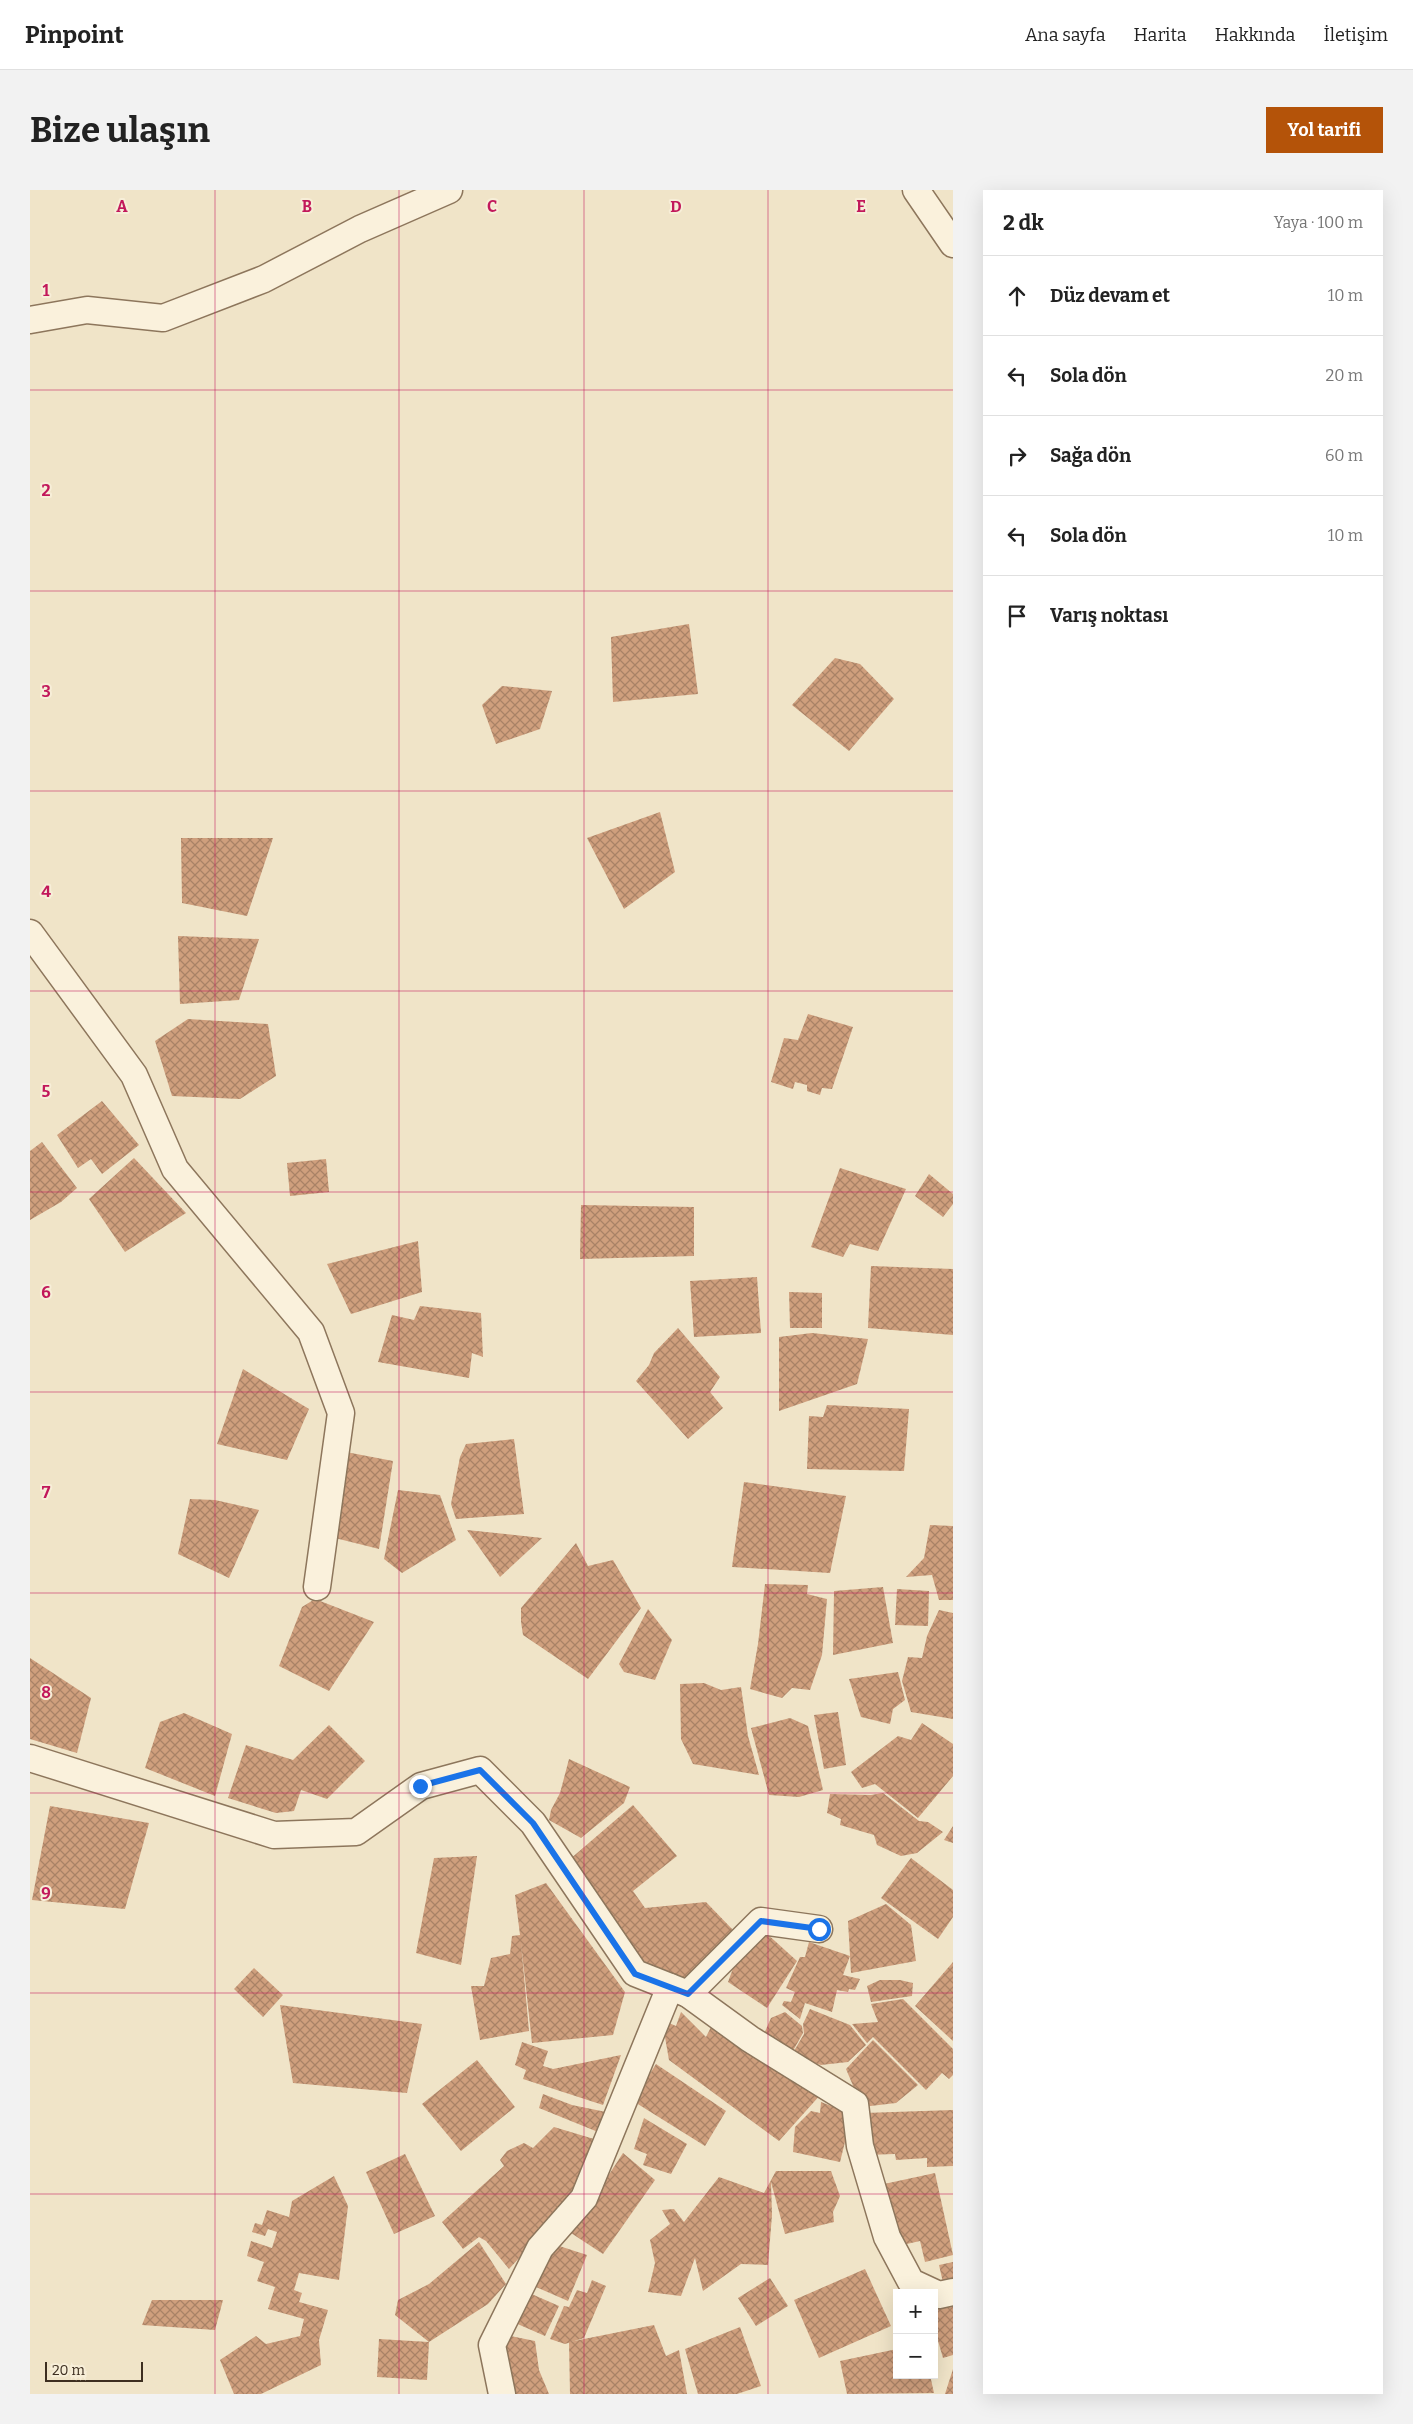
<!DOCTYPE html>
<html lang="tr">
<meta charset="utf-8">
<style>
body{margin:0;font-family:Bitter,serif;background:#f2f2f2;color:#222}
.controls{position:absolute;right:15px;bottom:15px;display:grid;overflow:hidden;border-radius:0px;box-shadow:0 5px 20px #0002}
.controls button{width:45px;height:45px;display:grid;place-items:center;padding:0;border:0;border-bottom:1px solid #e0e0e0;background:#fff;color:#222;font:25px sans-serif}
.scale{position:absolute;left:15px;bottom:12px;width:98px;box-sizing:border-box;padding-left:5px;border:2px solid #3d2e20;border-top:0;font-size:14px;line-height:18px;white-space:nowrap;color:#3d2e20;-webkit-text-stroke:4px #f7eed8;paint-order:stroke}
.stop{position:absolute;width:15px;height:15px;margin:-11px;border:4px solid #1a73e8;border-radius:50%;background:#fff}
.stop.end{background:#1a73e8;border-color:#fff;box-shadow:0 1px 5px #0008}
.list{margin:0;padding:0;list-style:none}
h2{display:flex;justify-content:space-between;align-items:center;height:65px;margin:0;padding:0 20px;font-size:21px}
h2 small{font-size:16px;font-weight:400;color:#767676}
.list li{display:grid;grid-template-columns:32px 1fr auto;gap:15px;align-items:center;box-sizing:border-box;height:80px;padding:0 20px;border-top:1px solid #e0e0e0}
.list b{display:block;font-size:19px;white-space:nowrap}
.list em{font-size:16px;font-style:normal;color:#767676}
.icon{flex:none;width:28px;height:28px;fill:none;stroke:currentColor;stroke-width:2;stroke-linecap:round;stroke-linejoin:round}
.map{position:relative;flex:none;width:923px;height:2204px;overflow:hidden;border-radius:0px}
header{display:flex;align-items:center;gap:30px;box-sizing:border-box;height:70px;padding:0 25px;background:#fff;border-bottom:1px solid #e0e0e0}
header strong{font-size:24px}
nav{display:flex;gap:28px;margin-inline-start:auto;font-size:18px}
.intro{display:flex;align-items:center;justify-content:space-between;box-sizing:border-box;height:120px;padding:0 30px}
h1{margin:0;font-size:35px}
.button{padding:12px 22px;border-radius:0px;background:#b45309;color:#fff;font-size:18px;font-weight:700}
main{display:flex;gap:30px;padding:0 30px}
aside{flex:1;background:#fff;border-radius:0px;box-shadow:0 5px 20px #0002}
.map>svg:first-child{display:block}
</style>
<header>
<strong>Pinpoint</strong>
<nav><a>Ana sayfa</a><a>Harita</a><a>Hakkında</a><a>İletişim</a></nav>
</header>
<div class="intro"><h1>Bize ulaşın</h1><a class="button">Yol tarifi</a></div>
<main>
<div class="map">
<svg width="923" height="2204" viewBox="0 0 923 2204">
<defs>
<pattern id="building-cross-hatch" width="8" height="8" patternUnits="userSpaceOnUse" patternTransform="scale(1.25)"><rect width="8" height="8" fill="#cf9f7d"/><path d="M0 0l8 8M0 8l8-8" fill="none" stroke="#a98266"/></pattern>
</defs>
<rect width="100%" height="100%" fill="#f0e4c8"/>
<g fill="url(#building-cross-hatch)">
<path d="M659,434l9,70 -85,8 -2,-65z"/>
<path d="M805,468l25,6 34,35 -45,52 -57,-46z"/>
<path d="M472,496l50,5 -12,38 -44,15 -14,-39z"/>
<path d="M630,622l15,60 -51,37 -37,-71z"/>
<path d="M151,648h92l-26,78 -65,-13z"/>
<path d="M148,746l81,3 -20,61 -59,4z"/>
<path d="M778,824l45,13 -21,62 -10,-1 -2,7 -13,-4v-6l-12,-3 -2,7 -22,-7 13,-44 14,2z"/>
<path d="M158,829l80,5 8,52 -36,23 -68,-3 -17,-55z"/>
<path d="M72,911l37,44 -37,29 -11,-15 -13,9 -21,-33z"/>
<path d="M12,952l35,46 -16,14 -31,18v-69z"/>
<path d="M104,968l52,55 -61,39 -36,-53z"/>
<path d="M296,969l3,33 -39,4 -3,-33z"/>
<path d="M810,978l66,21 -28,62 -28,-7 -7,13 -32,-10z"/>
<path d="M899,984l24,20v10l-10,13 -28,-21z"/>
<path d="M551,1015l113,2v49l-114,3z"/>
<path d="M388,1051l4,51 -71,22 -24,-50z"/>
<path d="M841,1076l82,3v66l-85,-7z"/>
<path d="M727,1087l4,56 -67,4 -4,-56z"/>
<path d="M759,1102l33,1v35h-32z"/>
<path d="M390,1116l61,7 2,44 -11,-4 -3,25 -91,-16 14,-47 22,5z"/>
<path d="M648,1138l42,49 -10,15 13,16 -35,31 -52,-58 13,-16 5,-12z"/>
<path d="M782,1143l56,6 -11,45 -78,27v-74z"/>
<path d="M213,1179l66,40 -22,51 -70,-16z"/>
<path d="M797,1215l82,4 -5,62 -97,-2 2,-53 14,1z"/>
<path d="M484,1249l10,75 -68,5 -5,-15 9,-47 6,-13z"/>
<path d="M316,1262l47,9 -14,88 -44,-11z"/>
<path d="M714,1292l102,14 -16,77 -98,-6z"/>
<path d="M368,1300l42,5 16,45 -54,33 -18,-14z"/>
<path d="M160,1309l25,1 44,10 -30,68 -51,-24z"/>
<path d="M900,1335l23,1v74h-14l-7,-25 -26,2 18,-19z"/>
<path d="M437,1340l75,8 -42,39z"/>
<path d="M546,1353l12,23 25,-6 28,48 -53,71 -65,-44 -2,-13v-14z"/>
<path d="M735,1394l43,1 -1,9 20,5 -5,56 -12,35 -18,-2 -10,10 -32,-9 8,-45z"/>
<path d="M853,1397l10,56 -60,12 1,-64z"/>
<path d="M867,1399l32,2 -1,35 -33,-1z"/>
<path d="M285,1409l59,23 -45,69 -50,-25 23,-59z"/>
<path d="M618,1419l24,31 -17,40 -31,-8 -5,-8z"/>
<path d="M909,1420l14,3v106l-42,-7 -9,-31 6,-24 14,1 5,-22z"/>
<path d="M0,1468l61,40 -14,55 -47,-14z"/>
<path d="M868,1482l7,28 -12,9 -3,15 -29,-7 -12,-38z"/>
<path d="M674,1493l17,7 20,-3 7,49 11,39 -66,-11 -12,-25 -1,-55z"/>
<path d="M808,1522l8,53 -22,4 -10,-54z"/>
<path d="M154,1523l48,21 -17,62 -70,-28 15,-46z"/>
<path d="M760,1528l18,8 15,64 -24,7 -30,-2 -18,-67z"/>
<path d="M892,1533l31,21v32l-35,42 -43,-34 -13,4 -11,-16 47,-36 13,4z"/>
<path d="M299,1535l36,36 -38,38 -26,-9 -7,21 -18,2 -48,-15 18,-53 47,15z"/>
<path d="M539,1569l61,28 -6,16 -43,35 -32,-18 2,-10 9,-17z"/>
<path d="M853,1603l36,28 9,1 15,10 -26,21 -16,3 -24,-11 -3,-10 -34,-10 1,-6 -14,-6 3,-19 41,1z"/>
<path d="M603,1615l44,51 -44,35 12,17 61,-6 27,28 -50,50 -34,-9 -80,-111z"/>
<path d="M20,1616l99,17 -24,86 -93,-9z"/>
<path d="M923,1636v17l-9,-3z"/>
<path d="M447,1666l-16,109 -45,-12 18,-95z"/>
<path d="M881,1668l42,32v27l-15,22 -57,-41z"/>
<path d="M516,1693l79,109 -12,43 -81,8 -11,-100 8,88 -49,9 -9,-54h13l7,-28 19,-4 2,-18 8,-1 -5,-40z"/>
<path d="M856,1714l25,21 5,36 -65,12 -3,-52z"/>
<path d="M735,1742l32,29 -30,47 -39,-26 12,-33z"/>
<path d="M779,1752l41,14 -7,19 17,4 -5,11 -6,-1 -1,3 -11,-2 -5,22 -27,-9 -5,16 -18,-14 2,-4 7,1 4,-10 -9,-4 14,-31h5z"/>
<path d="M923,1772v79l-38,-35z"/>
<path d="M224,1778l29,27 -20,22 -29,-28z"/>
<path d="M850,1790h20l13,3 -1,13 -41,6 -4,-16z"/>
<path d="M873,1809l50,50v26l-4,4 -7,-6 -16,17 -53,-53 -6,6 -15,-19 26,-2 -7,-18z"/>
<path d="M250,1815l142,19 -15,69 -114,-10z"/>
<path d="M780,1819l40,16 16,20 -18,17 -27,3 -30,-9 13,-22 -1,-10z"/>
<path d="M651,1822l25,25 7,-14 109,70 -43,48 -110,-81 -7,-40 14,6z"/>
<path d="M755,1822l17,14 1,7 -13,23 -27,-20 8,-18z"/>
<path d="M843,1850l45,45 -22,18 -34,4 -16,-38z"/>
<path d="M492,1852l26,9 -5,15 10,3 68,-14 -18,50 -80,-26 3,-9 -11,-5z"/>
<path d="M447,1870l38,47 -54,44 -39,-47z"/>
<path d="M626,1874l70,47 -21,35 -72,-45z"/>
<path d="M513,1904l29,11 34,7 -8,20 -59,-24z"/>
<path d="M791,1912l31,12 -12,48 -47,-10 2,-25 16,-16 9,2z"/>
<path d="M923,1920v56l-26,1v-9l-31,2 -1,-6 -29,1 -2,-42z"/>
<path d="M614,1928l43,26 -16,30 -28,-9 4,-11 -13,-5z"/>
<path d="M524,1937l40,12 -11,50 -74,80 -23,-28 -7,-4 -16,12 -21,-27 62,-56 -4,-6 7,-9 17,-8 9,5z"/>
<path d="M593,1963l32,27 -52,74 -32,-21z"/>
<path d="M375,1964l30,62 -41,18 -28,-62z"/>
<path d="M746,1981h55l9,25 -7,16 1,10 -49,12 -14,-52 1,33 -4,50 -27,-1 -38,27 -8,-33 -14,38 -33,-4 7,-29 -5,-23 20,-16 -8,-14 12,-1 10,13 35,-45 45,16z"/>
<path d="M905,1983l18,82 -28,7 -5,-21 -22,5 -14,-62z"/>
<path d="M304,1986l14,30 -9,74 -40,-7 -5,17 8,3 -3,9 29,8 -9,30 2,25 -60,29h-27l-14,-34 36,-24 10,8 34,-8 4,-17 -36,-10 7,-22 -18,-6 7,-19 -17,-6 4,-15 21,7 5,-16 -9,-3 -3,7 -13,-4 3,-9 7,2 5,-15 22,7 3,-16z"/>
<path d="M449,2052l27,42 -18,20 -59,38 -34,-27 3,-15 31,-16z"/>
<path d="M520,2053l37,12 -19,46 -32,-14z"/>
<path d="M923,2072v23l-9,2 -5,-22z"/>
<path d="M835,2079l26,57 -72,32 -25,-58z"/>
<path d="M740,2088l18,28 -32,20 -18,-28z"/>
<path d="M562,2090l14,6 -22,52 -19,6 -15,-5 14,-33 5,1 8,-17 10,3z"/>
<path d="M497,2102l32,14 -14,30 -32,-14z"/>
<path d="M122,2110h71l-8,30 -73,-5z"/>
<path d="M923,2110v55l-10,3 -9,-31v-21z"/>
<path d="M624,2135l12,31 13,-6 8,44h-117l-1,-52z"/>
<path d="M710,2137l21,59 -24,8h-39l-13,-45z"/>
<path d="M476,2145l29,6 4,29 10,24h-39l-7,-26z"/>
<path d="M349,2149l50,3 -2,38 -50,-3z"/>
<path d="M867,2159v26h33l4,18 -87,1 -7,-33z"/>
<path d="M923,2179v25h-8z"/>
</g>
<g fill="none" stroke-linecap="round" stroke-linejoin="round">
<defs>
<g id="street">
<path d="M886,0l37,54"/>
<path d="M0,130l57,-10 76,8 101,-39 96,-50 89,-39"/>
<path d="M0,743l104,142 41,94 136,163 30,81 -24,174"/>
<path d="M0,1568l244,77 82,-3 65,-46 59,-16 53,53 102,150 53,21 62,45 105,65 5,42 27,91 24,45 28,13 14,-3"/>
<path d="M658,1804l73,-73 58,8"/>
<path d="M472,2204l-10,-49 48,-97 44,-50 86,-211"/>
</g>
</defs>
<use href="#street" stroke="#8d765c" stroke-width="29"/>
<use href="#street" stroke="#faf1dc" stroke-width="26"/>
</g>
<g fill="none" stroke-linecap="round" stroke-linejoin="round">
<path stroke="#1a73e8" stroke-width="6" d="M390,1596l60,-16 53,53 102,151 53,20 73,-73 58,8"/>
</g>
<path fill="none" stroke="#c2185b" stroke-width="1" stroke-opacity="0.55" d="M185,0v2204M369,0v2204M554,0v2204M738,0v2204M0,200h923M0,401h923M0,601h923M0,801h923M0,1002h923M0,1202h923M0,1403h923M0,1603h923M0,1803h923M0,2004h923"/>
<g font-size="16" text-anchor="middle" font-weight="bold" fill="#c2185b" stroke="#f7eed8" stroke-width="4" stroke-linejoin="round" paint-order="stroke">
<text x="92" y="22">A</text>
<text x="277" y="22">B</text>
<text x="462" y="22">C</text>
<text x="646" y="22">D</text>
<text x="831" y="22">E</text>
<text x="16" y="106">1</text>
<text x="16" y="306">2</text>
<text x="16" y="507">3</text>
<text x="16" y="707">4</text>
<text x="16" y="907">5</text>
<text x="16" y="1108">6</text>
<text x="16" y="1308">7</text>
<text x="16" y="1508">8</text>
<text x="16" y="1709">9</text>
</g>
</svg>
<div class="controls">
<button>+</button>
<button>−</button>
</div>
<div class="scale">20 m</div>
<div class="stop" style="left:789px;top:1739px"></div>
<div class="stop end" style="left:390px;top:1596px"></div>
</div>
<aside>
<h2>2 dk<small>Yaya · 100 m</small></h2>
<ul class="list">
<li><svg class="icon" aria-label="ahead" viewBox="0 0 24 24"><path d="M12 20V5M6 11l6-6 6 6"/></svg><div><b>Düz devam et</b></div><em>10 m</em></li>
<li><svg class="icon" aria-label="left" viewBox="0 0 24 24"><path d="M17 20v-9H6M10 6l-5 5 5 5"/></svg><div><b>Sola dön</b></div><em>20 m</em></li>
<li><svg class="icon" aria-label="right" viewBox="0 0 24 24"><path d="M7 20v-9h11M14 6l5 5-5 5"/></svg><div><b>Sağa dön</b></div><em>60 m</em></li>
<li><svg class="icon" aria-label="left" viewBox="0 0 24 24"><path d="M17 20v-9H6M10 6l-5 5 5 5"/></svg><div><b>Sola dön</b></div><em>10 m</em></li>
<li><svg class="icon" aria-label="arrive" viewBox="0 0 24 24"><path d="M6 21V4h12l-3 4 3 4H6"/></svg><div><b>Varış noktası</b></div></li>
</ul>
</aside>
</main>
